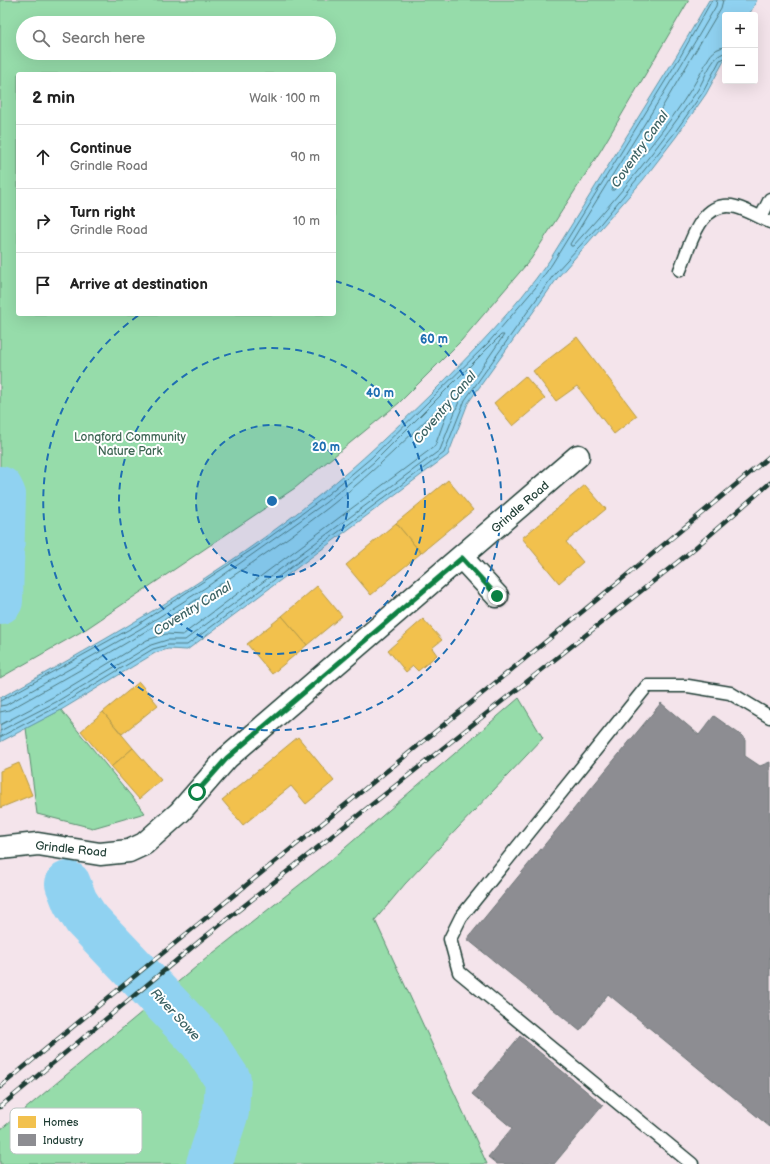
<!DOCTYPE html>
<meta charset="utf-8">
<style>
body{margin:0;font-family:"Balsamiq Sans",sans-serif;background:#f2f2f2;color:#222}
.controls{position:absolute;right:12px;top:12px;display:grid;overflow:hidden;border-radius:4px;box-shadow:0 4px 16px #0002}
.controls button{width:36px;height:36px;display:grid;place-items:center;padding:0;border:0;border-bottom:1px solid #e0e0e0;background:#fff;color:#222;font:20px sans-serif}
.stop{position:absolute;width:12px;height:12px;margin:-9px;border:3px solid #0b8043;border-radius:50%;background:#fff}
.stop.end{background:#0b8043;border-color:#fff;box-shadow:0 1px 4px #0008}
.list{margin:0;padding:0;list-style:none}
h2{display:flex;justify-content:space-between;align-items:center;height:52px;margin:0;padding:0 16px;font-size:17px}
h2 small{font-size:13px;font-weight:400;color:#767676}
.list li{display:grid;grid-template-columns:26px 1fr auto;gap:12px;align-items:center;box-sizing:border-box;height:64px;padding:0 16px;border-top:1px solid #e0e0e0}
.list b{display:block;font-size:15px;white-space:nowrap}
.list p{margin:0;font-size:13px;white-space:nowrap;color:#767676}
.list em{font-size:13px;font-style:normal;color:#767676}
.icon{flex:none;width:22px;height:22px;fill:none;stroke:currentColor;stroke-width:2;stroke-linecap:round;stroke-linejoin:round}
.map{position:relative;flex:none;width:770px;height:1164px;overflow:hidden}
.search{position:absolute;background:#fff;box-shadow:0 4px 16px #0002;left:16px;top:16px;width:320px;height:44px;display:flex;align-items:center;gap:10px;box-sizing:border-box;padding:0 14px;border-radius:22px;color:#767676;font-size:15px}
.panel{position:absolute;background:#fff;box-shadow:0 4px 16px #0002;left:16px;top:72px;width:320px;height:244px;border-radius:4px}
.map>svg:first-child{display:block}
</style>
<div class="map">
<svg width="770" height="1164" viewBox="0 0 770 1164">
<rect width="100%" height="100%" fill="#f4e4eb"/>
<filter id="ink" filterUnits="userSpaceOnUse"><feTurbulence type="fractalNoise" baseFrequency=".025" numOctaves="2"/><feDisplacementMap in="SourceGraphic" scale="8" xChannelSelector="R" yChannelSelector="G"/><feConvolveMatrix kernelMatrix="1 2 1 2 8 2 1 2 1" color-interpolation-filters="sRGB"/></filter>
<g filter="url(#ink)">
<g fill="#96dcaa" stroke="#5a8c6f" fill-rule="evenodd">
<path d="M0,0h689l-88,150 -70,109 -70,82 -62,62 -104,85 -209,141 -86,49zM23,23h306v30h-306zM18,74h316v240h-316z"/>
<path d="M519,698l24,40 -138,146 -30,36 112,244h-487v-34l208,-173 123,-97z"/>
<path d="M61,710l84,103 -52,15 -56,-14 -11,-86z"/>
</g>
<path fill="#90d2f1" stroke="#6396a5" d="M709,0h48l-8,15h-24v44l-19,35 -30,43 -33,43 -84,96 -91,127 -20,52 -261,195 -19,-1 -13,4 -94,57 -61,32v-44c111,-61 223,-124 321,-204 39,-31 74,-65 110,-100 42,-42 83,-84 118,-133l128,-206z"/>
<g fill="#f2c14e" stroke="#b39946">
<path d="M577,337l60,79 -23,18 -37,-48 -21,15 -23,-30z"/>
<path d="M525,376l20,23 -32,27 -19,-23z"/>
<path d="M448,480l25,30 -52,43 -25,-30z"/>
<path d="M585,485l21,24 -40,33 17,20 -24,21 -37,-45z"/>
<path d="M396,523l25,30 -50,42 -25,-30z"/>
<path d="M317,586l25,30 -35,29 -25,-29z"/>
<path d="M282,616l25,29 -35,29 -25,-30z"/>
<path d="M423,619l19,21 -10,8 5,7 -19,16 -5,-5 -7,6 -18,-22z"/>
<path d="M139,682l19,23 -36,29 -19,-22z"/>
<path d="M103,712l30,36 -22,19 -30,-36z"/>
<path d="M298,737l36,44 -28,23 -15,-18 -48,39 -21,-25z"/>
<path d="M133,748l28,32 -22,19 -28,-32z"/>
<path d="M19,763l13,32 -32,13v-37z"/>
</g>
<g fill="#8d8d92" stroke="#6c7576">
<path d="M661,703l38,32 15,-19 31,22v18l15,10 10,-4v365l-162,-133 -28,37 -113,-92z"/>
<path d="M520,1036l83,69 -49,59h-57l-9,-7 24,-29 -40,-34z"/>
</g>
<g fill="none" stroke-linecap="round" stroke-linejoin="round">
<g stroke="#4c7980" stroke-width="1">
<path d="M717,0l-1,6c-46,80 -98,158 -146,238l1,2h2c45,-49 87,-100 124,-155 7,-10 15,-37 28,-38"/>
<path d="M723,0l-2,8 -67,113 -40,62 -2,7h2c32,-38 65,-77 89,-121 5,-10 9,-21 22,-22"/>
<path d="M0,701l137,-76 119,-78 66,-48 49,-41 117,-115 48,-56 16,-23 128,-207 32,-57"/>
<path d="M0,706l6,-1 134,-76 65,-41 120,-85 49,-41 127,-127h3l-44,64 -20,51 -255,190h-18l-16,5 -95,57 -56,29"/>
<path d="M0,712l9,-2c110,-61 219,-125 319,-202 44,-34 83,-73 122,-112h3l-18,50 -246,184 -6,5 -17,-1 -19,6 -94,57 -53,28"/>
<path d="M0,737l59,-31 94,-57 15,-4h19l257,-192 21,-53 90,-127 46,-50 72,-88 30,-43 17,-32 5,-2"/>
</g>
<g stroke="#90d2f1" stroke-width="46">
<path d="M0,489l3,6 -3,106"/>
<path d="M68,884l7,18 11,17 116,122 26,39 -2,32 -17,52"/>
</g>
<defs>
<g id="service">
<path d="M761,217l9,-18"/>
<path d="M680,270c10,-24 20,-72 56,-63 11,3 23,10 34,15"/>
<path d="M692,1164l-233,-192 -9,-33 11,-22 186,-231h41l42,7 40,24"/>
</g>
<g id="minor">
<path d="M462,558l35,38"/>
<path d="M0,848l38,-4 62,10 29,-3 15,-7 36,-32 47,-54 351,-302"/>
</g>
</defs>
<use href="#service" stroke="#1f3d34" stroke-width="15"/>
<use href="#minor" stroke="#1f3d34" stroke-width="25"/>
<use href="#service" stroke="#fff" stroke-width="12"/>
<use href="#minor" stroke="#fff" stroke-width="22"/>
<defs>
<g id="rail">
<path d="M0,1087c255,-212 516,-417 770,-631"/>
<path d="M0,1107l201,-167 488,-387 81,-70"/>
</g>
</defs>
<use href="#rail" stroke="#1f3d34" stroke-width="4.5"/>
<use href="#rail" stroke="#fff" stroke-width="3" stroke-dasharray="9" stroke-linecap="butt"/>
</g>
</g>
<g fill="none" stroke-linecap="round" stroke-linejoin="round" filter="url(#ink)">
<path stroke="#0b8043" stroke-width="5" d="M197,792l30,-34 235,-200 35,38"/>
</g>
<circle cx="272" cy="501" r="76" fill="#1f6fb2" fill-opacity=".12"/>
<g fill="none" stroke="#1f6fb2" stroke-width="2" stroke-dasharray="7 5">
<circle cx="272" cy="501" r="76"/>
<circle cx="272" cy="501" r="153"/>
<path d="M335 281A229 229 0 1 1 139 315"/>
</g>
<g text-anchor="middle" stroke-width="4" stroke-linejoin="round" paint-order="stroke">
<g font-size="12" fill="#3d6552" stroke="#fff">
<text x="130" y="441">Longford Community<tspan x="130" dy="14">Nature Park</tspan></text>
</g>
<g font-size="12" fill="#1f3d34" stroke="#fff">
<text transform="translate(520 507) rotate(-41)" y="4">Grindle Road</text>
<text transform="translate(71 849) rotate(6)" y="4">Grindle Road</text>
</g>
<g font-size="13" font-style="italic" fill="#3b6263" stroke="#fff">
<text transform="translate(639 149) rotate(-55)" y="5">Coventry Canal</text>
<text transform="translate(444 407) rotate(-50)" y="5">Coventry Canal</text>
<text transform="translate(192 608) rotate(-32)" y="5">Coventry Canal</text>
<text transform="translate(176 1014) rotate(47)" y="5">River Sowe</text>
</g>
</g>
<rect x="10" y="1108" width="132" height="46" rx="6" fill="#fff" stroke="#bcc5c2" stroke-width="1"/>
<rect x="18" y="1116" width="18" height="12" fill="#f2c14e"/>
<rect x="18" y="1134" width="18" height="12" fill="#8d8d92"/>
<g font-size="11" fill="#1f3d34">
<text x="43" y="1126">Homes</text>
<text x="43" y="1144">Industry</text>
</g>
<circle cx="272" cy="501" r="6" fill="#1f6fb2" stroke="#fff" stroke-width="2"/>
<g font-size="12" text-anchor="middle" font-weight="bold" fill="#1f6fb2" stroke="#fff" stroke-width="4" stroke-linejoin="round" paint-order="stroke">
<text x="434" y="343">60 m</text>
<text x="380" y="397">40 m</text>
<text x="326" y="451">20 m</text>
</g>
</svg>
<div class="controls">
<button>+</button>
<button>−</button>
</div>
<div class="stop" style="left:197px;top:792px"></div>
<div class="stop end" style="left:497px;top:596px"></div>
<div class="search"><svg class="icon" aria-label="search" viewBox="0 0 24 24"><circle cx="10" cy="10" r="6"/><path d="M15 15l6 6"/></svg>Search here</div>
<section class="panel">
<h2>2 min<small>Walk · 100 m</small></h2>
<ul class="list">
<li><svg class="icon" aria-label="ahead" viewBox="0 0 24 24"><path d="M12 20V5M6 11l6-6 6 6"/></svg><div><b>Continue</b><p>Grindle Road</p></div><em>90 m</em></li>
<li><svg class="icon" aria-label="right" viewBox="0 0 24 24"><path d="M7 20v-9h11M14 6l5 5-5 5"/></svg><div><b>Turn right</b><p>Grindle Road</p></div><em>10 m</em></li>
<li><svg class="icon" aria-label="arrive" viewBox="0 0 24 24"><path d="M6 21V4h12l-3 4 3 4H6"/></svg><div><b>Arrive at destination</b></div></li>
</ul>
</section>
</div>
